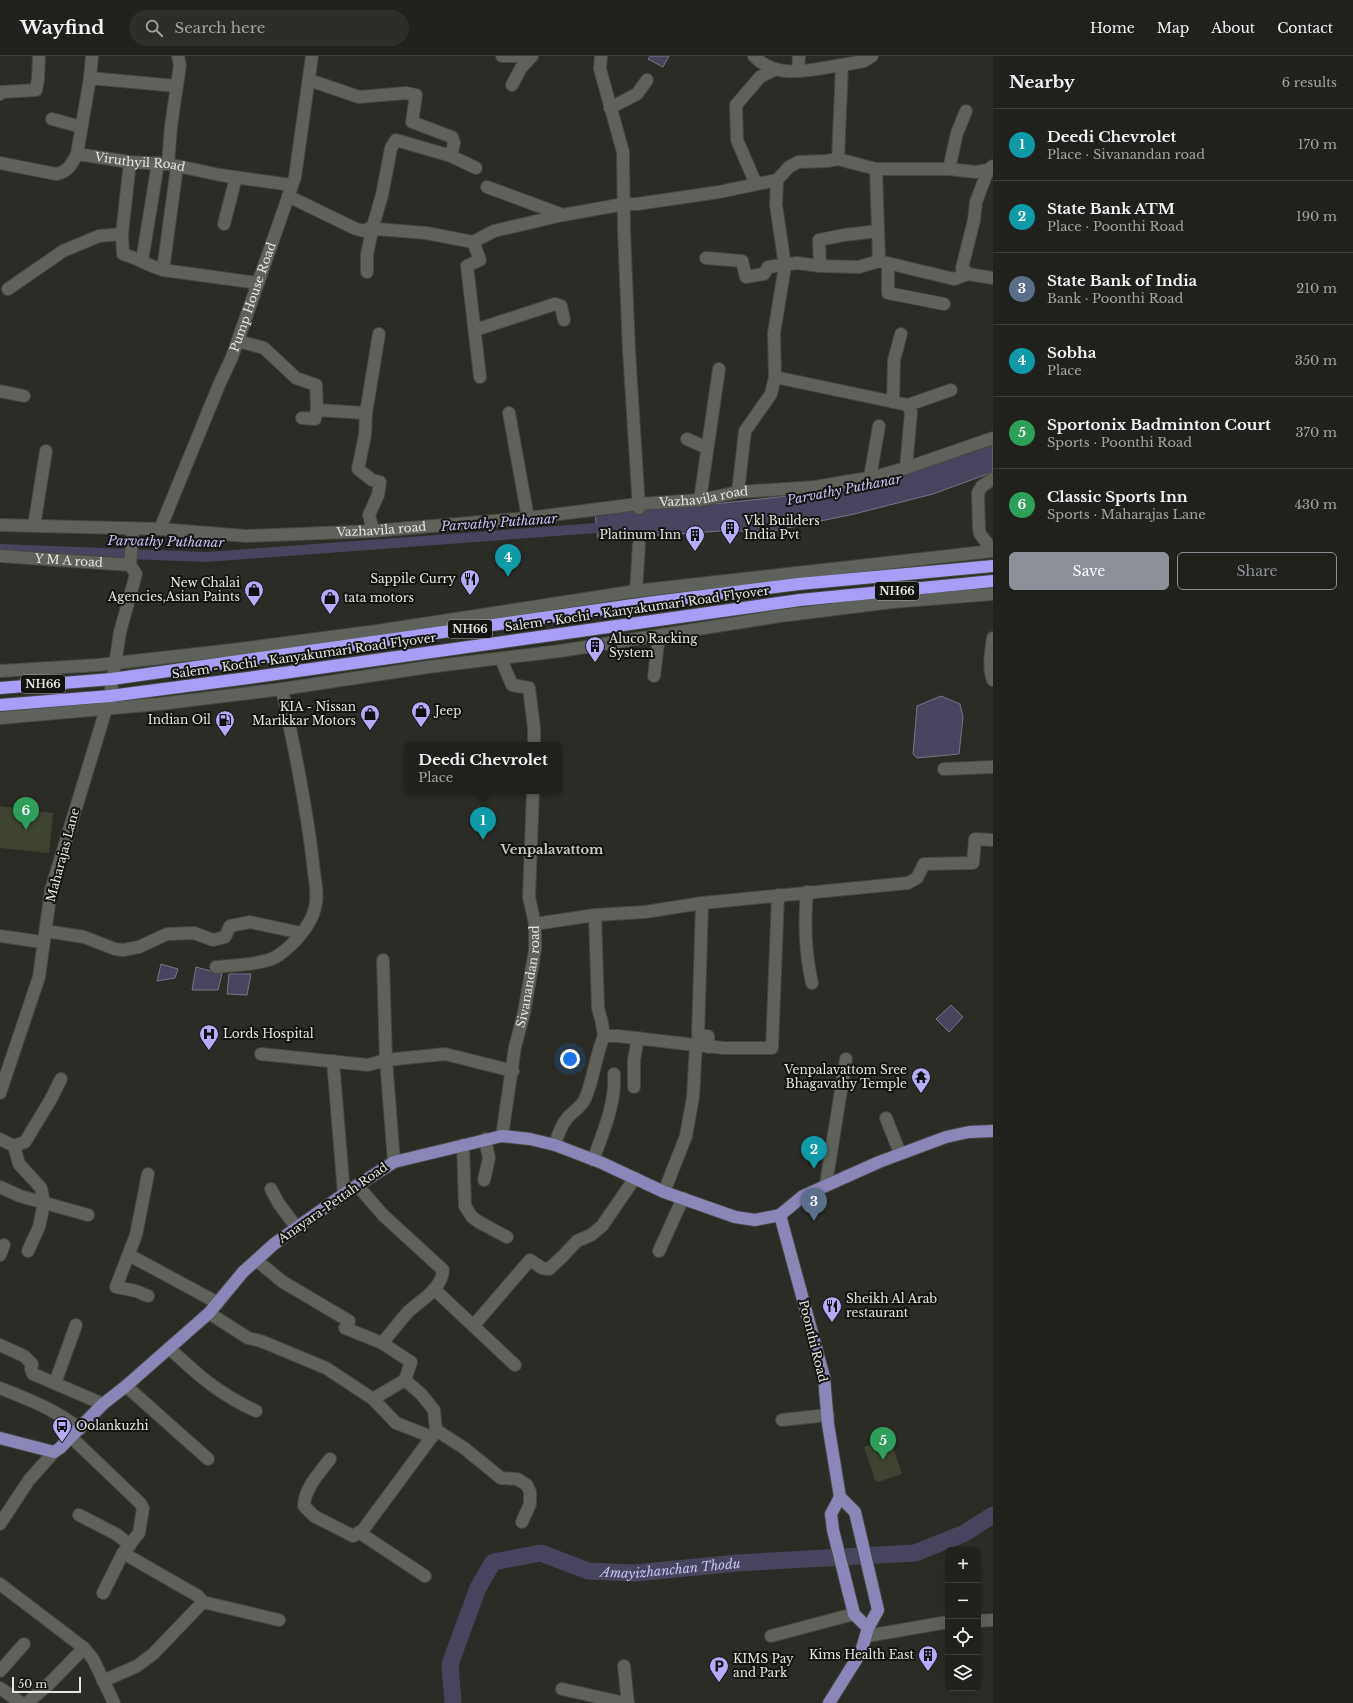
<!DOCTYPE html>
<meta charset="utf-8">
<style>
body{margin:0;font-family:"Libre Baskerville",serif;background:#2d2e29;color:#f1f3f6}
.controls{position:absolute;right:12px;bottom:12px;display:grid;overflow:hidden;border-radius:6px;box-shadow:0 4px 16px #0002}
.controls button{width:36px;height:36px;display:grid;place-items:center;padding:0;border:0;border-bottom:1px solid #3d3e3b;background:#20211c;color:#f1f3f6;font:20px sans-serif}
.scale{position:absolute;left:12px;bottom:10px;width:69px;box-sizing:border-box;padding-left:4px;border:2px solid #e4e6e1;border-top:0;font-size:11px;line-height:14px;white-space:nowrap;color:#e4e6e1;-webkit-text-stroke:3px #131411;paint-order:stroke}
.you{position:absolute;left:570px;top:1003px;width:14px;height:14px;margin:-10px;border:3px solid #fff;border-radius:50%;background:#1a73e8;box-shadow:0 0 0 6px #1a73e833}
.badge{display:grid;place-items:center;width:26px;height:26px;border-radius:50%;background:#8c9099;color:#fff;font-size:13px;font-weight:700}
.pin{position:absolute;translate:-50% -33px;filter:drop-shadow(0 1px 2px #0008)}
.pin::after{content:'';position:absolute;top:21px;width:14px;height:12px;background:inherit;clip-path:polygon(0 0,100% 0,50% 100%)}
.popup{position:absolute;left:404px;top:686px;width:158px;height:52px;box-sizing:border-box;display:grid;place-content:center;border-radius:6px;background:#20211c;filter:drop-shadow(0 1px 3px #0005);font-size:13px;white-space:nowrap;color:#a2a3a3}
.popup b{font-size:15px;color:#f1f3f6}
.popup::after{content:'';position:absolute;left:50%;top:100%;margin-left:-8px;border:8px solid transparent;border-top-color:#20211c}
.list{margin:0;padding:0;list-style:none}
h2{display:flex;justify-content:space-between;align-items:center;height:52px;margin:0;padding:0 16px;font-size:17px}
h2 small{font-size:13px;font-weight:400;color:#a2a3a3}
.list li{display:grid;grid-template-columns:26px 1fr auto;gap:12px;align-items:center;box-sizing:border-box;height:72px;padding:0 16px;border-top:1px solid #3d3e3b}
.list b{display:block;font-size:15px;white-space:nowrap}
.list p{margin:0;font-size:13px;white-space:nowrap;color:#a2a3a3}
.list em{font-size:13px;font-style:normal;color:#a2a3a3}
.actions{display:flex;gap:8px;padding:12px 16px}
.actions a{flex:1;padding:9px 0;border:1px solid #8c9099;border-radius:6px;text-align:center;font-size:14px;color:#8c9099}
.actions .main{background:#8c9099;color:#fff}
.icon{flex:none;width:22px;height:22px;fill:none;stroke:currentColor;stroke-width:2;stroke-linecap:round;stroke-linejoin:round}
.map{position:relative;flex:none;width:993px;height:1647px;overflow:hidden}
header{display:flex;align-items:center;gap:24px;box-sizing:border-box;height:56px;padding:0 20px;background:#20211c;border-bottom:1px solid #3d3e3b}
header strong{font-size:19px}
nav{display:flex;gap:22px;margin-inline-start:auto;font-size:14px}
.search{width:280px;height:36px;background:#2d2e29;display:flex;align-items:center;gap:10px;box-sizing:border-box;padding:0 14px;border-radius:22px;color:#a2a3a3;font-size:15px}
main{display:flex}
aside{flex:1;background:#20211c}
.map>svg:first-child{display:block}
</style>
<header>
<strong>Wayfind</strong>
<div class="search"><svg class="icon" aria-label="search" viewBox="0 0 24 24"><circle cx="10" cy="10" r="6"/><path d="M15 15l6 6"/></svg>Search here</div>
<nav><a>Home</a><a>Map</a><a>About</a><a>Contact</a></nav>
</header>
<main>
<div class="map">
<svg width="993" height="1647" viewBox="0 0 993 1647">
<rect width="100%" height="100%" fill="#2a2c25"/>
<g fill="#3e4431">
<path d="M0,750l53,7 -4,40 -49,-5z"/>
<path d="M890,1382l12,36 -24,8 -3,-2 -11,-33z"/>
</g>
<g fill="#47455d" stroke="#767585">
<path d="M650,0h19l-6,11 -15,-8z"/>
<path d="M993,385v31l-60,22 -79,20 -81,17h-52l-123,8 -3,-25c134,-13 274,-15 398,-73z"/>
<path d="M941,640l19,8 3,13 -4,37 -42,4 -4,-4 4,-48z"/>
<path d="M161,908l17,5 -3,9 -18,3z"/>
<path d="M196,911l26,7 -4,16h-26z"/>
<path d="M229,918h22l-4,21 -20,-1z"/>
<path d="M951,949l12,12 -14,15 -13,-13z"/>
</g>
<g fill="none" stroke-linecap="round" stroke-linejoin="round">
<path stroke="#47455d" stroke-width="10" d="M0,493l207,8 403,-30"/>
<path stroke="#47455d" stroke-width="17" id="s1" d="M453,1647l-3,-39 28,-76 15,-26 48,-9 47,18 47,2 102,-10 178,-10 50,-20 28,-18"/>
<defs>
<g id="minor">
<path d="M502,0h17"/>
<path d="M601,0l-1,13 23,83 1,78 5,121 10,157"/>
<path d="M754,0c23,25 59,13 88,9"/>
<path d="M798,15l1,-15"/>
<path d="M90,22l86,8"/>
<path d="M309,24l50,17 47,-4 10,2 -4,27 40,15 2,6 -3,13"/>
<path d="M512,29l9,-17 11,-12"/>
<path d="M0,38l1,-2 35,-2 2,-11 1,-23"/>
<path d="M610,52l27,-14 10,-14"/>
<path d="M52,63l29,8"/>
<path d="M77,98l13,-76 2,-22"/>
<path d="M838,103l4,-94 22,-4 8,-5"/>
<path id="s2" d="M0,107l56,11c12,-2 16,-10 21,-20l53,8 38,2 52,11 71,10"/>
<path d="M168,108l3,-38 9,-61 -2,-9"/>
<path d="M876,113l3,92"/>
<path d="M949,113l8,-36 9,-22"/>
<path d="M988,114l-12,32 -2,18 -12,48 6,6 25,4"/>
<path d="M756,128l-19,-44 -1,-35 24,-28 16,-8"/>
<path d="M487,131l76,28 61,-11h13l82,-12 58,-12 12,-13 9,-5 29,-1 11,-2 38,10h73l27,3 12,-2 5,-4"/>
<path d="M288,140l68,33 8,2 9,-5 9,-31 9,-47 5,-8 55,16 25,12"/>
<path d="M224,168l12,-47"/>
<path d="M122,178l1,20c14,4 26,12 40,16l95,13"/>
<path d="M473,186l21,-11 69,-16"/>
<path d="M706,202l36,3 4,16 18,-3 4,-7 29,-4 23,3 39,1 20,-6 75,18 14,-5"/>
<path d="M142,205l16,-98"/>
<path d="M888,208v29l56,11"/>
<path d="M820,210l-1,-26 25,-5 34,-4"/>
<path d="M163,214l14,-103"/>
<path d="M367,216v-18l6,-28 4,3 49,4 47,9 7,18 -13,6 13,111"/>
<path d="M8,233l55,-38 36,-15 23,-2 8,-72"/>
<path d="M475,274l80,-26 6,2 3,14"/>
<path d="M238,285l26,7 32,30 20,7 1,25"/>
<path d="M775,321l133,28 3,7 -5,56"/>
<path d="M0,335l24,5"/>
<path d="M893,346l1,-42 7,-26"/>
<path d="M908,349l43,-15"/>
<path d="M366,357l13,-79"/>
<path d="M509,357l19,105"/>
<path d="M302,362l13,1 2,-9 49,3 -1,22 -7,34 14,11 8,2 -2,13 -9,20 4,16"/>
<path d="M687,383l20,9"/>
<path d="M870,421l9,-51"/>
<path d="M738,436l7,-61 26,-37 4,-17 -1,-44 11,-67 -9,-61 1,-25"/>
<path d="M700,444l19,-131"/>
<path id="s3" d="M0,469l160,4 86,7 127,-5 155,-13 110,-14 62,-4 38,-8 77,-5 59,-10 32,-9 87,-30"/>
<path d="M34,470l12,-75"/>
<path id="s4" d="M160,473l59,-144 13,-28 53,-151 10,-29 17,-121"/>
<path d="M986,495l1,-8 -7,-9 -1,-5 -1,-36 4,-7 11,-7"/>
<path id="s5" d="M0,500l130,9 6,9 -16,58 -10,64 -59,194 -12,87 -39,116"/>
<path d="M130,509l3,-36"/>
<path d="M636,535l3,-47"/>
<path d="M993,582c-2,13 -5,30 0,42"/>
<path d="M501,603l11,26 17,3 5,40v17"/>
<path d="M0,615l98,-6 134,-15 145,-19 259,-40 357,-40"/>
<path d="M654,620l5,-40"/>
<path d="M0,662l159,-14 123,-15 146,-22 132,-16 220,-35 112,-14 101,-8"/>
<path d="M944,713l49,-2"/>
<path d="M807,836c-3,31 -2,60 5,91"/>
<path d="M702,847l-4,133h10v11"/>
<path d="M595,859l3,93 4,15 2,13"/>
<path d="M535,868l60,-9 50,-3 57,-9 206,-20 9,-5 7,-14 49,-1 2,-24 18,1"/>
<path d="M46,875l38,6 31,12 8,1 16,-3 28,-13 27,-1 19,7 12,-3 5,-11 20,-4 51,11"/>
<path d="M0,880l42,6"/>
<path d="M383,904l3,100 8,102"/>
<path d="M216,911c17,-2 49,-2 63,-12 14,-10 32,-29 36,-47 4,-14 -1,-31 -2,-45 -7,-59 -19,-116 -31,-174"/>
<path d="M261,998l107,11 18,-5 59,-6 68,17"/>
<path d="M333,1005l11,133"/>
<path d="M634,1031v-27l4,-22"/>
<path d="M886,1062l14,35"/>
<path id="s6" d="M502,1080l13,-89 9,-34 11,-63v-26l-6,-27 4,-106"/>
<path d="M0,1083l14,7 5,18 22,24 3,15 -5,24 -11,24"/>
<path d="M463,1089l2,61 7,11 7,5 28,15"/>
<path d="M555,1089c3,-11 6,-20 13,-28 6,-6 14,-11 17,-18 9,-21 10,-42 19,-63h14l78,9"/>
<path d="M14,1090l11,-4 26,-43 10,-20"/>
<path d="M593,1104c10,-27 23,-57 21,-86"/>
<path d="M148,1118l-12,61 -20,52 20,4 12,5"/>
<path d="M484,1124l5,-22 -4,-19"/>
<path d="M826,1128l20,-125"/>
<path d="M357,1129l26,30 60,55c-1,19 -22,30 -35,42 -9,10 -17,21 -26,31l29,19 -6,18 16,14 13,16 2,20 28,18 37,30 16,1 10,6 3,7v12l-8,18"/>
<path d="M0,1131l20,9 68,19"/>
<path d="M271,1133l8,15 18,24"/>
<path d="M664,1136l22,-56 7,-39 3,-52 28,3h48l6,-153"/>
<path d="M659,1195l24,-53"/>
<path d="M0,1199l4,-10"/>
<path d="M129,1199l89,48"/>
<path d="M256,1204l27,22 66,39"/>
<path d="M434,1233l81,76"/>
<path d="M209,1257l39,25 13,3 65,27 47,31 23,24 36,14"/>
<path d="M474,1269l56,-65 12,8 7,1 14,-13 14,-15 14,-6 11,-9 33,-48"/>
<path d="M345,1272l37,15"/>
<path d="M0,1289l24,11 8,8 -1,5 2,5 70,30"/>
<path d="M169,1292c30,28 50,46 87,63"/>
<path d="M55,1327l21,-58"/>
<path d="M126,1330l82,73"/>
<path d="M0,1332c28,11 56,22 80,41"/>
<path d="M373,1343l32,-19"/>
<path d="M782,1364l46,-5"/>
<path d="M71,1381l69,66 3,5 -4,25 -16,20 -20,40"/>
<path d="M330,1403c-10,13 -26,30 -26,47l10,10 39,20 10,-6 73,-99"/>
<path d="M79,1459l37,19 14,11"/>
<path d="M0,1468l29,-44 25,-28"/>
<path d="M360,1477l65,43"/>
<path d="M123,1497l75,43 5,6 76,18"/>
<path d="M0,1528l84,64 9,11 21,44"/>
<path d="M978,1565l15,-1"/>
<path d="M771,1580l83,-22"/>
<path d="M867,1580l81,-14"/>
<path d="M624,1610l4,37"/>
<path d="M0,1615l24,-27"/>
<path d="M103,1625l34,-15 16,-12 50,-52"/>
<path d="M0,1632l21,15"/>
<path d="M562,1633l63,14"/>
<path d="M27,1647l20,-17 37,-38"/>
</g>
<g id="major">
<path d="M0,1382l54,14 6,-4 43,-44 23,-18 83,-73 34,-41 31,-28 70,-50 50,-32 108,-26 28,3 25,6 47,18 62,29 71,25 20,3 25,-5"/>
<path d="M840,1441l-9,17 2,16 21,84 14,14"/>
<path d="M829,1647l32,-51 7,-24 10,-18 -23,-98 -15,-15 -12,-73 -4,-47 -44,-162 23,-19 76,-34 67,-25 23,-5 24,-1"/>
</g>
<g id="highway">
<path d="M0,632l112,-9 535,-76 152,-19 194,-18"/>
<path d="M0,649l110,-9 138,-18 552,-78 193,-19"/>
</g>
</defs>
<use href="#minor" stroke="#454741" stroke-width="14"/>
<use href="#major" stroke="#454741" stroke-width="14"/>
<use href="#highway" stroke="#454741" stroke-width="14"/>
<use href="#minor" stroke="#5f625a" stroke-width="12"/>
<use href="#major" stroke="#8b86b8" stroke-width="12"/>
<use href="#highway" stroke="#a89ef7" stroke-width="12"/>
</g>
<defs>
<symbol id="building-pin" viewBox="-11 -11 22 30"><path d="M0 17L-7.5 6A9.5 9.5 0 1 1 7.5 6Z" fill="#b4acf9" stroke="#131411"/><path d="M-4-6H4V6H1V3H-1V6H-4ZM-2.5-4.3h1.7v1.8h-1.7ZM.8-4.3h1.7v1.8H.8ZM-2.5-1h1.7V.8h-1.7ZM.8-1h1.7V.8H.8Z" fill="#111"/></symbol>
<symbol id="restaurant-pin" viewBox="-11 -11 22 30"><path d="M0 17L-7.5 6A9.5 9.5 0 1 1 7.5 6Z" fill="#b4acf9" stroke="#131411"/><path d="M-5-6h1v4h1v-4h1v4h1v-4h1v5L-1.5 .5V6h-2V.5L-5-1ZM5-6V6H3V1.5H1.5Q1.5-4 5-6Z" fill="#111"/></symbol>
<symbol id="shop-pin" viewBox="-11 -11 22 30"><path d="M0 17L-7.5 6A9.5 9.5 0 1 1 7.5 6Z" fill="#b4acf9" stroke="#131411"/><path d="M-5-2.5h2.3a2.7 3.5 0 0 1 5.4 0H5L5.5 6h-11ZM-1.5-2.5h3a1.5 2.3 0 0 0-3 0Z" fill="#111"/></symbol>
<symbol id="fuel-pin" viewBox="-11 -11 22 30"><path d="M0 17L-7.5 6A9.5 9.5 0 1 1 7.5 6Z" fill="#b4acf9" stroke="#131411"/><path d="M-5.5-6h7V0h2V4h1.3V-2.5L3-4.5l.8-.8L6-3V5H2.5V1h-1V6h-7ZM-4.2-4.7v3.2H.2V-4.7Z" fill="#111"/></symbol>
<symbol id="hospital-pin" viewBox="-11 -11 22 30"><path d="M0 17L-7.5 6A9.5 9.5 0 1 1 7.5 6Z" fill="#b4acf9" stroke="#131411"/><path d="M-5-5h3v3.5h4V-5h3V5h-3V1.5h-4V5h-3Z" fill="#111"/></symbol>
<symbol id="temple-pin" viewBox="-11 -11 22 30"><path d="M0 17L-7.5 6A9.5 9.5 0 1 1 7.5 6Z" fill="#b4acf9" stroke="#131411"/><path d="M0-6L5-2H3V0L6.5 2.5H4V6H1.5V3h-3V6H-4V2.5H-6.5L-3 0V-2H-5Z" fill="#111"/></symbol>
<symbol id="bus-pin" viewBox="-11 -11 22 30"><path d="M0 17L-7.5 6A9.5 9.5 0 1 1 7.5 6Z" fill="#b4acf9" stroke="#131411"/><path d="M-5-6H5V4H4V6H2V4H-2V6H-4V4H-5ZM-3.5-4V0h7V-4ZM-3.5 1.2v1.5H-2V1.2ZM2 1.2v1.5H3.5V1.2Z" fill="#111"/></symbol>
<symbol id="parking-pin" viewBox="-11 -11 22 30"><path d="M0 17L-7.5 6A9.5 9.5 0 1 1 7.5 6Z" fill="#b4acf9" stroke="#131411"/><path d="M-3.5-5.5H1a3.5 3.5 0 0 1 0 7H-1V5.5H-3.5ZM-1-3.4V-.6H.8a1.4 1.4 0 0 0 0-2.8Z" fill="#111"/></symbol>
</defs>
<g fill-rule="evenodd">
<use href="#building-pin" x="719" y="461" width="22" height="30"/>
<use href="#building-pin" x="684" y="468" width="22" height="30"/>
<use href="#restaurant-pin" x="459" y="512" width="22" height="30"/>
<use href="#shop-pin" x="243" y="523" width="22" height="30"/>
<use href="#shop-pin" x="319" y="531" width="22" height="30"/>
<use href="#building-pin" x="584" y="579" width="22" height="30"/>
<use href="#shop-pin" x="410" y="644" width="22" height="30"/>
<use href="#shop-pin" x="359" y="647" width="22" height="30"/>
<use href="#fuel-pin" x="214" y="653" width="22" height="30"/>
<use href="#hospital-pin" x="198" y="967" width="22" height="30"/>
<use href="#temple-pin" x="910" y="1010" width="22" height="30"/>
<use href="#restaurant-pin" x="821" y="1239" width="22" height="30"/>
<use href="#bus-pin" x="51" y="1359" width="22" height="30"/>
<use href="#building-pin" x="917" y="1588" width="22" height="30"/>
<use href="#parking-pin" x="708" y="1599" width="22" height="30"/>
</g>
<g text-anchor="middle" stroke-width="4" stroke-linejoin="round" paint-order="stroke">
<g fill="#131411" stroke="#a5a7a3" stroke-width="1">
<rect x="875" y="526" width="44" height="18" rx="3"/>
<rect x="448" y="564" width="44" height="18" rx="3"/>
<rect x="21" y="619" width="44" height="18" rx="3"/>
</g>
<g font-size="11" font-weight="bold" fill="#e4e6e1">
<text x="897" y="539">NH66</text>
<text x="470" y="577">NH66</text>
<text x="43" y="632">NH66</text>
</g>
<g font-size="12" fill="#e4e6e1" stroke="#131411">
<text dy="4" stroke="none"><textPath href="#s2" startOffset="151">Viruthyil Road</textPath></text>
<text dy="4" stroke="none"><textPath href="#s4" startOffset="250">Pump House Road</textPath></text>
<text dy="4" stroke="none"><textPath href="#s3" startOffset="706">Vazhavila road</textPath></text>
<text dy="4" stroke="none"><textPath href="#s3" startOffset="382">Vazhavila road</textPath></text>
<text dy="4" stroke="none"><textPath href="#s5" startOffset="69">Y M A road</textPath></text>
<text transform="translate(637 553) rotate(-8)" y="4">Salem - Kochi - Kanyakumari Road Flyover</text>
<text transform="translate(304 600) rotate(-8)" y="4">Salem - Kochi - Kanyakumari Road Flyover</text>
<text transform="translate(63 799) rotate(-75)" y="4">Maharajas Lane</text>
<text dy="4" stroke="none"><textPath href="#s6" startOffset="162">Sivanandan road</textPath></text>
<text transform="translate(333 1147) rotate(-35)" y="4">Anayara-Pettah Road</text>
<text transform="translate(813 1285) rotate(76)" y="4">Poonthi Road</text>
</g>
<g font-size="12" fill="#e4e6e1" stroke="#131411" text-anchor="start">
<text x="744" y="469">Vkl Builders<tspan x="744" dy="14">India Pvt</tspan></text>
<text x="681" y="483" text-anchor="end">Platinum Inn</text>
<text x="456" y="527" text-anchor="end">Sappile Curry</text>
<text x="240" y="531" text-anchor="end">New Chalai<tspan x="240" dy="14">Agencies,Asian Paints</tspan></text>
<text x="344" y="546">tata motors</text>
<text x="609" y="587">Aluco Racking<tspan x="609" dy="14">System</tspan></text>
<text x="356" y="655" text-anchor="end">KIA - Nissan<tspan x="356" dy="14">Marikkar Motors</tspan></text>
<text x="435" y="659">Jeep</text>
<text x="211" y="668" text-anchor="end">Indian Oil</text>
<text x="223" y="982">Lords Hospital</text>
<text x="907" y="1018" text-anchor="end">Venpalavattom Sree<tspan x="907" dy="14">Bhagavathy Temple</tspan></text>
<text x="846" y="1247">Sheikh Al Arab<tspan x="846" dy="14">restaurant</tspan></text>
<text x="76" y="1374">Oolankuzhi</text>
<text x="914" y="1603" text-anchor="end">Kims Health East</text>
<text x="733" y="1607">KIMS Pay<tspan x="733" dy="14">and Park</tspan></text>
</g>
<g font-size="13" font-style="italic" fill="#c5c1f3" stroke="#131411">
<text transform="translate(844 433) rotate(-11)" y="5">Parvathy Puthanar</text>
<text transform="translate(499 466) rotate(-4)" y="5">Parvathy Puthanar</text>
<text transform="translate(166 485) rotate(1)" y="5">Parvathy Puthanar</text>
<text dy="5" stroke="none"><textPath href="#s1" startOffset="332">Amayizhanchan Thodu</textPath></text>
</g>
<g font-size="13" font-weight="bold" fill="#c7cac1" stroke="#131411">
<text x="552" y="798">Venpalavattom</text>
</g>
</g>
</svg>
<div class="controls">
<button>+</button>
<button>−</button>
<button><svg class="icon" aria-label="locate" viewBox="0 0 24 24"><circle cx="12" cy="12" r="6"/><path d="M12 2v4M12 18v4M2 12h4M18 12h4"/></svg></button>
<button><svg class="icon" aria-label="layers" viewBox="0 0 24 24"><path d="M12 4l9 5-9 5-9-5zM3 14l9 5 9-5"/></svg></button>
</div>
<div class="scale">50 m</div>
<div class="you"></div>
<div class="pin badge" style="left:483px;top:784px;background:#0f9aa8">1</div>
<div class="popup"><b>Deedi Chevrolet</b>Place</div>
<div class="pin badge" style="left:814px;top:1113px;background:#0f9aa8">2</div>
<div class="pin badge" style="left:814px;top:1165px;background:#5c6f8a">3</div>
<div class="pin badge" style="left:508px;top:521px;background:#0f9aa8">4</div>
<div class="pin badge" style="left:883px;top:1404px;background:#2e9e5b">5</div>
<div class="pin badge" style="left:26px;top:774px;background:#2e9e5b">6</div>
</div>
<aside>
<h2>Nearby<small>6 results</small></h2>
<ul class="list">
<li><span class="badge" style="background:#0f9aa8">1</span><div><b>Deedi Chevrolet</b><p>Place · Sivanandan road</p></div><em>170 m</em></li>
<li><span class="badge" style="background:#0f9aa8">2</span><div><b>State Bank ATM</b><p>Place · Poonthi Road</p></div><em>190 m</em></li>
<li><span class="badge" style="background:#5c6f8a">3</span><div><b>State Bank of India</b><p>Bank · Poonthi Road</p></div><em>210 m</em></li>
<li><span class="badge" style="background:#0f9aa8">4</span><div><b>Sobha</b><p>Place</p></div><em>350 m</em></li>
<li><span class="badge" style="background:#2e9e5b">5</span><div><b>Sportonix Badminton Court</b><p>Sports · Poonthi Road</p></div><em>370 m</em></li>
<li><span class="badge" style="background:#2e9e5b">6</span><div><b>Classic Sports Inn</b><p>Sports · Maharajas Lane</p></div><em>430 m</em></li>
</ul>
<div class="actions"><a class="main">Save</a><a>Share</a></div>
</aside>
</main>
